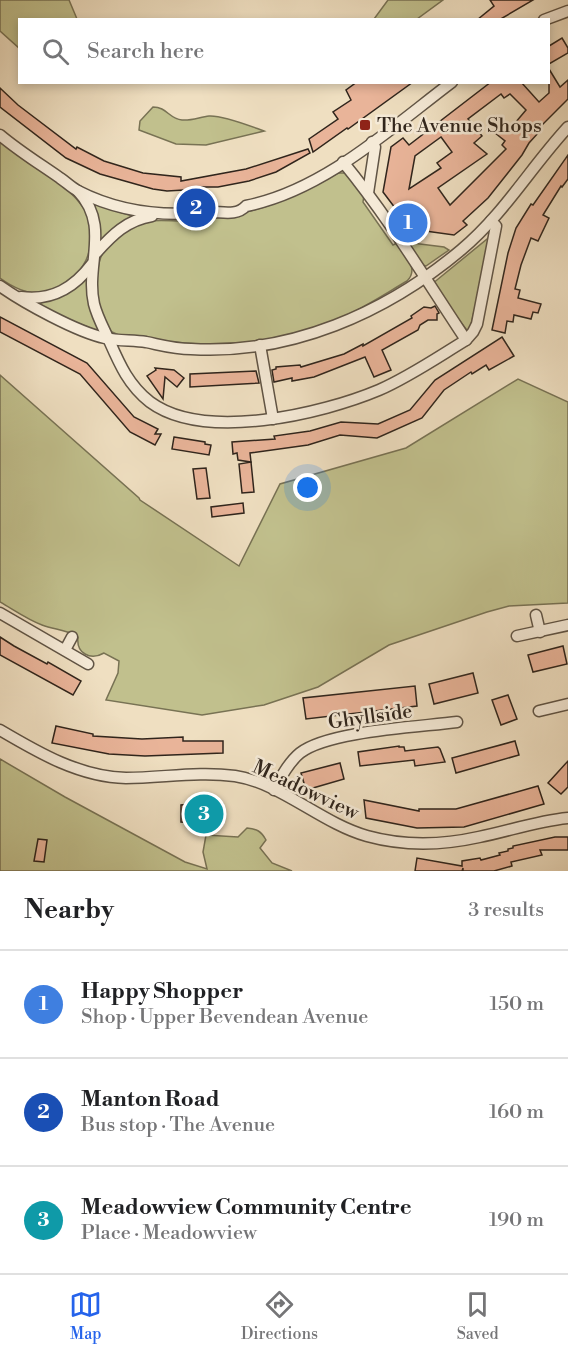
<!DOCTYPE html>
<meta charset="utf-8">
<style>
body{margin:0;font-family:"Libre Bodoni",serif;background:#f2f2f2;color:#202124}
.you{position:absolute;left:308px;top:488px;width:21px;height:21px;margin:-15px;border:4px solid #fff;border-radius:50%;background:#1a73e8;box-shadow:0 0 0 9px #1a73e833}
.badge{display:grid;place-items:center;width:39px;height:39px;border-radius:50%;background:#2563eb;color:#fff;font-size:20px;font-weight:700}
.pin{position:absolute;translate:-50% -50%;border:3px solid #fff;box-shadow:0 2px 6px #0006}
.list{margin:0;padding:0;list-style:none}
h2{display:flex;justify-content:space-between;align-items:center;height:78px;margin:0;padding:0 24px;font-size:26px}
h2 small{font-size:20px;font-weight:400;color:#757577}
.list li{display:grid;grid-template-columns:39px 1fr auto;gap:18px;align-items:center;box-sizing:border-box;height:108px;padding:0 24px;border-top:2px solid #e0e0e0}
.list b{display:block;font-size:22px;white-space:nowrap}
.list p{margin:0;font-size:20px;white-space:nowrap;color:#757577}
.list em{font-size:20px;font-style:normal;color:#757577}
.icon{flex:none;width:33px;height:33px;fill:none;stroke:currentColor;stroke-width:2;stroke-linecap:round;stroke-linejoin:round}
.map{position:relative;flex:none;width:568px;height:871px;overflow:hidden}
.search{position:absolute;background:#fff;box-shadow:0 3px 9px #0003;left:18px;right:18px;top:18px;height:66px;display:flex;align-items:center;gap:15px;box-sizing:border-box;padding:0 21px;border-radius:0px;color:#757577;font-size:22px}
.sheet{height:402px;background:#fff}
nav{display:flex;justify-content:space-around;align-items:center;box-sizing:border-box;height:84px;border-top:2px solid #e0e0e0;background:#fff;font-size:16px;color:#757577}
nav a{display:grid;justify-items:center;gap:3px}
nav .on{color:#2563eb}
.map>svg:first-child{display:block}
</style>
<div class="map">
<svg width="568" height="871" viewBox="0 0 568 871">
<rect width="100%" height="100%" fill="#efdfc1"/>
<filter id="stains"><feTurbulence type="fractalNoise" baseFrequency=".00333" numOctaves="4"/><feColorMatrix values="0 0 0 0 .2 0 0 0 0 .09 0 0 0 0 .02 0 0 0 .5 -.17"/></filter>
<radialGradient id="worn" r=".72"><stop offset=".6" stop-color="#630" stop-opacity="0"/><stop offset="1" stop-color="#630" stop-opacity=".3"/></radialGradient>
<g fill="#c1c08d" stroke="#787254" stroke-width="1.5">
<path d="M0,0h69l8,19 -57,1 -1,28 -19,-17z"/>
<path d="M388,0h55l-26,19h-43z"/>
<path d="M153,107c14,0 16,12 29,13 9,1 18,-3 27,-4 14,-1 41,10 55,15l-58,14 -30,-1 -37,-14 1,-9z"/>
<path d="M0,141c27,19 73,45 88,74 4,7 3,15 3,23 0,28 -25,54 -53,55 -15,0 -27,-7 -38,-15z"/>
<path d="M338,173h7l19,22 -1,7 30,43 4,-2c7,11 23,26 10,38 -24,14 -49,31 -76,41 -23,8 -46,15 -70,19 -39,6 -76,3 -114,-2 -11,-1 -25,-1 -35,-7 -8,-6 -17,-27 -16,-37 1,-29 1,-44 26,-64 17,-14 41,-10 61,-10 17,-1 34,-3 50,-6 38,-7 72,-23 105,-42z"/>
<path d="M97,205l32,10 4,2 -31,23 -2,-2 -6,-32z"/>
<path d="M492,235l-23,98 -37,-49z"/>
<path d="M412,243l32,4 5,3 -23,16 -4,-1 -13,-18z"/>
<path d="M85,279l3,2 10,50 -34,-13 -25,-14z"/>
<path d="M0,375l139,123 1,2 99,66 41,-82 126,-36 112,-69 50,23v201l-59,3 -22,6 -98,33 -71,42 -54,18 -62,10 -96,-15 12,-27 1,-12 -15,-8c-14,8 -28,0 -26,-16 -12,-8 -23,-7 -36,-12 -14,-5 -28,-15 -42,-23z"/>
<path d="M0,759l65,38 120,65 22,7 -4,-17 3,-17 32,2 9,-9c10,1 14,3 19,12l-6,8 12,15 20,8h-292z"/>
</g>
<g fill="#e9b499" stroke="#30251c" stroke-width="1.5" fill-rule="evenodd">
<path d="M490,0h43l-34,20h-22l17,-14z"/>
<path d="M562,38l6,10v5l-19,11v-18z"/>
<path d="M549,69l11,18 8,-7v19l-27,27 -1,5 -11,12 -7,12 -34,43 -25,23 4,4 -13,10 -43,-6 -28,-37 8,-45 12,-9 6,7 82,-63h30l18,20 10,-9zM501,94l3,4 6,-4 16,16 -16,19 -7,-6 -8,10 10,8 -3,4 4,4 -56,56 -12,-17 49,-34 -13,-11 8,-7 -14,-17zM441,137l11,15 -15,11 4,5 -32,21 6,-33z"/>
<path d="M357,82h56l-65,47 -1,-1 -34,24 -4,-13 29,-20 -5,-7 18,-12 -5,-10z"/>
<path d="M0,88l18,17 58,44 1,-2 27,14 39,12 38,4v4l65,-12 62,-20 2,4 -34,19 -27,9 -31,6h-17v2l-34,2 -14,-2 -53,-15 -34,-16 -66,-51z"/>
<path d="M568,155v24l-6,8 -1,-1 -18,29 6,3 -11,23 -7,-3 -10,27 -6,24 5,1 -2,8 23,6 -3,9 -5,-1 -2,7 -17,-4 -1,7 -6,-1 -2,12 -13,-3 16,-77 8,-25 15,-24 2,1z"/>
<path d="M435,306l4,7 -2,1v6h-9l-8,5 -2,5 -36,20 9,20 -17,7 -9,-20 -51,20 -22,4v-3l-18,4 -2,-12 4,-1v-2l24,-2 1,2 43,-13 19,-10v2l49,-28 -1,-2 13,-9 7,1z"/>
<path d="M0,317l87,46 47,54 24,12 -3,5h6l-6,11 -25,-13 -50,-58 -80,-42z"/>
<path d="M502,337l12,19 -25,14 -3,-5 -14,9 -1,-2 -27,18 -22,28 -45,20 -37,-3 -32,10 -58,8 1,9 -13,-2 -1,-7 -4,1 -1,-12 43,-3 -1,-3 36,-5 31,-9 37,2 32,-14 25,-30z"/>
<path d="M155,368l19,2 10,8 -7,9 -12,-10 -2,22 -16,-23 9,-6z"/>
<path d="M256,371l3,12 -69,4v-13z"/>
<path d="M174,437l31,5v2l6,1 -2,10 -37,-6z"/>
<path d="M251,462l3,30 -12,1 -3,-29z"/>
<path d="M206,468l4,30 -13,1 -4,-30z"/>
<path d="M243,503l1,10 -32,4 -1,-10z"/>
<path d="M0,637l14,9 33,18 1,-2 33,19 -8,14 -73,-40z"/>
<path d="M563,646l4,18 -34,8 -5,-17z"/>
<path d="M473,673l5,20 -44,11 -5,-20z"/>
<path d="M415,686l2,20 -111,13 -3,-21z"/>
<path d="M508,695l9,24 -16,6 -9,-25z"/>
<path d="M56,726l37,8v2l49,3 41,-2v4h40v12l-78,3 -36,-2 -57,-11z"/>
<path d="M515,741l4,14 -63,18 -4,-15z"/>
<path d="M399,746v1h5l1,4 33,-4 2,2 5,13 -30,4 -1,-6 -54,6 -2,-14z"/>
<path d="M568,761v26l-7,7 -13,-11z"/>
<path d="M340,763l4,16 -38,11 -5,-17z"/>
<path d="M538,786l6,18 -80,23 -47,1 -51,-10 -2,-18 55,11v-2h37z"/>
<path d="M191,804h32v20l-42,-2v-17z"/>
<path d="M555,837h13v13h-28l2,5 -31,7 1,4 -18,5h-31v-3l-1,3h-47l2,-13 45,8v-5l18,-3 1,2 19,-5 -1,-2 9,-2v-2l5,-1v-2z"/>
<path d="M38,839l9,1 -3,22 -10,-1z"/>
</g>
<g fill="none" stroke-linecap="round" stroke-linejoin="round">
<defs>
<g id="minor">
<path d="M544,20l24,-9"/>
<path d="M0,135c19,16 40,29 60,43 6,4 12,10 18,13 41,21 85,26 130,21 12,-1 28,5 38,-6 77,-15 145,-78 206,-124"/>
<path d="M78,191c33,35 7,74 16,113 3,12 9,23 14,34 11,25 20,47 42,64 54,40 172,12 229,-12 30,-13 59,-33 87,-50 -40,-60 -77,-122 -123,-178"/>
<path d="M368,193l7,-46 -3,-5"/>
<path d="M96,253c16,-18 31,-33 56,-37"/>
<path d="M0,286c24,17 77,46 105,52 13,3 28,2 41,4 15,3 29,7 45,7 99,6 195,-36 270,-99 43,-36 70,-83 107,-123"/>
<path d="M21,297c31,4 53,-9 71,-33"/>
<path d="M466,340l7,-8 4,-8 19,-98 -5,-5"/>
<path d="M260,345l13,74"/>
<path d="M0,613l88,51"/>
<path d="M536,615l4,17"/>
<path d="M517,636l51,-11"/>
<path d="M65,650l7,-13"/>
<path d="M539,711l29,-7"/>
<path d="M0,730c39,23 80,47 126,48 36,0 72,-7 109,-2 46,7 86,47 132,60 36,10 76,9 112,1 30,-6 58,-16 89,-19"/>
<path d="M274,790c7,-13 15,-28 26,-37 28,-22 119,-26 157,-31"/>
</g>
</defs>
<use href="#minor" stroke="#605445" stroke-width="13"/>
<use href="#minor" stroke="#f5ead7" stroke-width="10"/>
</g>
<rect fill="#8f2418" stroke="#f5ead7" stroke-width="2" x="359" y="119" width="12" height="12" rx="3"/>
<g text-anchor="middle" stroke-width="5" stroke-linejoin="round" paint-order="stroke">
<g font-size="20" fill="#30251c" stroke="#f5ead7" text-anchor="start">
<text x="377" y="132">The Avenue Shops</text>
</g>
<g font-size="20" fill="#30251c" stroke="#f5ead7">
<text transform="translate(370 716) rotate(-8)" y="7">Ghyllside</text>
<text transform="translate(306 789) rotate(25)" y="7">Meadowview</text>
</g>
</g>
<rect width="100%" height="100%" filter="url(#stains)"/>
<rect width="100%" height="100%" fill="url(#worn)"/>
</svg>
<div class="you"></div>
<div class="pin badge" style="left:408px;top:223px;background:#3f7fe0">1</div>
<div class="pin badge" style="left:196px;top:208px;background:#1a4fb4">2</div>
<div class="pin badge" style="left:204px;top:814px;background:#0f9aa8">3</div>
<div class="search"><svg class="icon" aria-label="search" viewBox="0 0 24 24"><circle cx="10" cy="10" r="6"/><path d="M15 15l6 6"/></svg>Search here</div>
</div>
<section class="sheet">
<h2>Nearby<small>3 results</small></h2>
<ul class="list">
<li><span class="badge" style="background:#3f7fe0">1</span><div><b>Happy Shopper</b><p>Shop · Upper Bevendean Avenue</p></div><em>150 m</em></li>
<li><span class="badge" style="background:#1a4fb4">2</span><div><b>Manton Road</b><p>Bus stop · The Avenue</p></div><em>160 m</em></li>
<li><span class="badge" style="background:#0f9aa8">3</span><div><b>Meadowview Community Centre</b><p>Place · Meadowview</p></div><em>190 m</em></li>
</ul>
</section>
<nav>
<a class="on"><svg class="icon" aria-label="map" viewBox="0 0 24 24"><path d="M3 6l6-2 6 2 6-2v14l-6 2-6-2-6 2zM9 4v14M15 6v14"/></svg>Map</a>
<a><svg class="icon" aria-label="directions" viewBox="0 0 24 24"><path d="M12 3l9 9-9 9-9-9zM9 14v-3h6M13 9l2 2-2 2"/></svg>Directions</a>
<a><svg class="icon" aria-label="saved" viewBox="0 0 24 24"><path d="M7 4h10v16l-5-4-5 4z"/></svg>Saved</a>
</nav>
